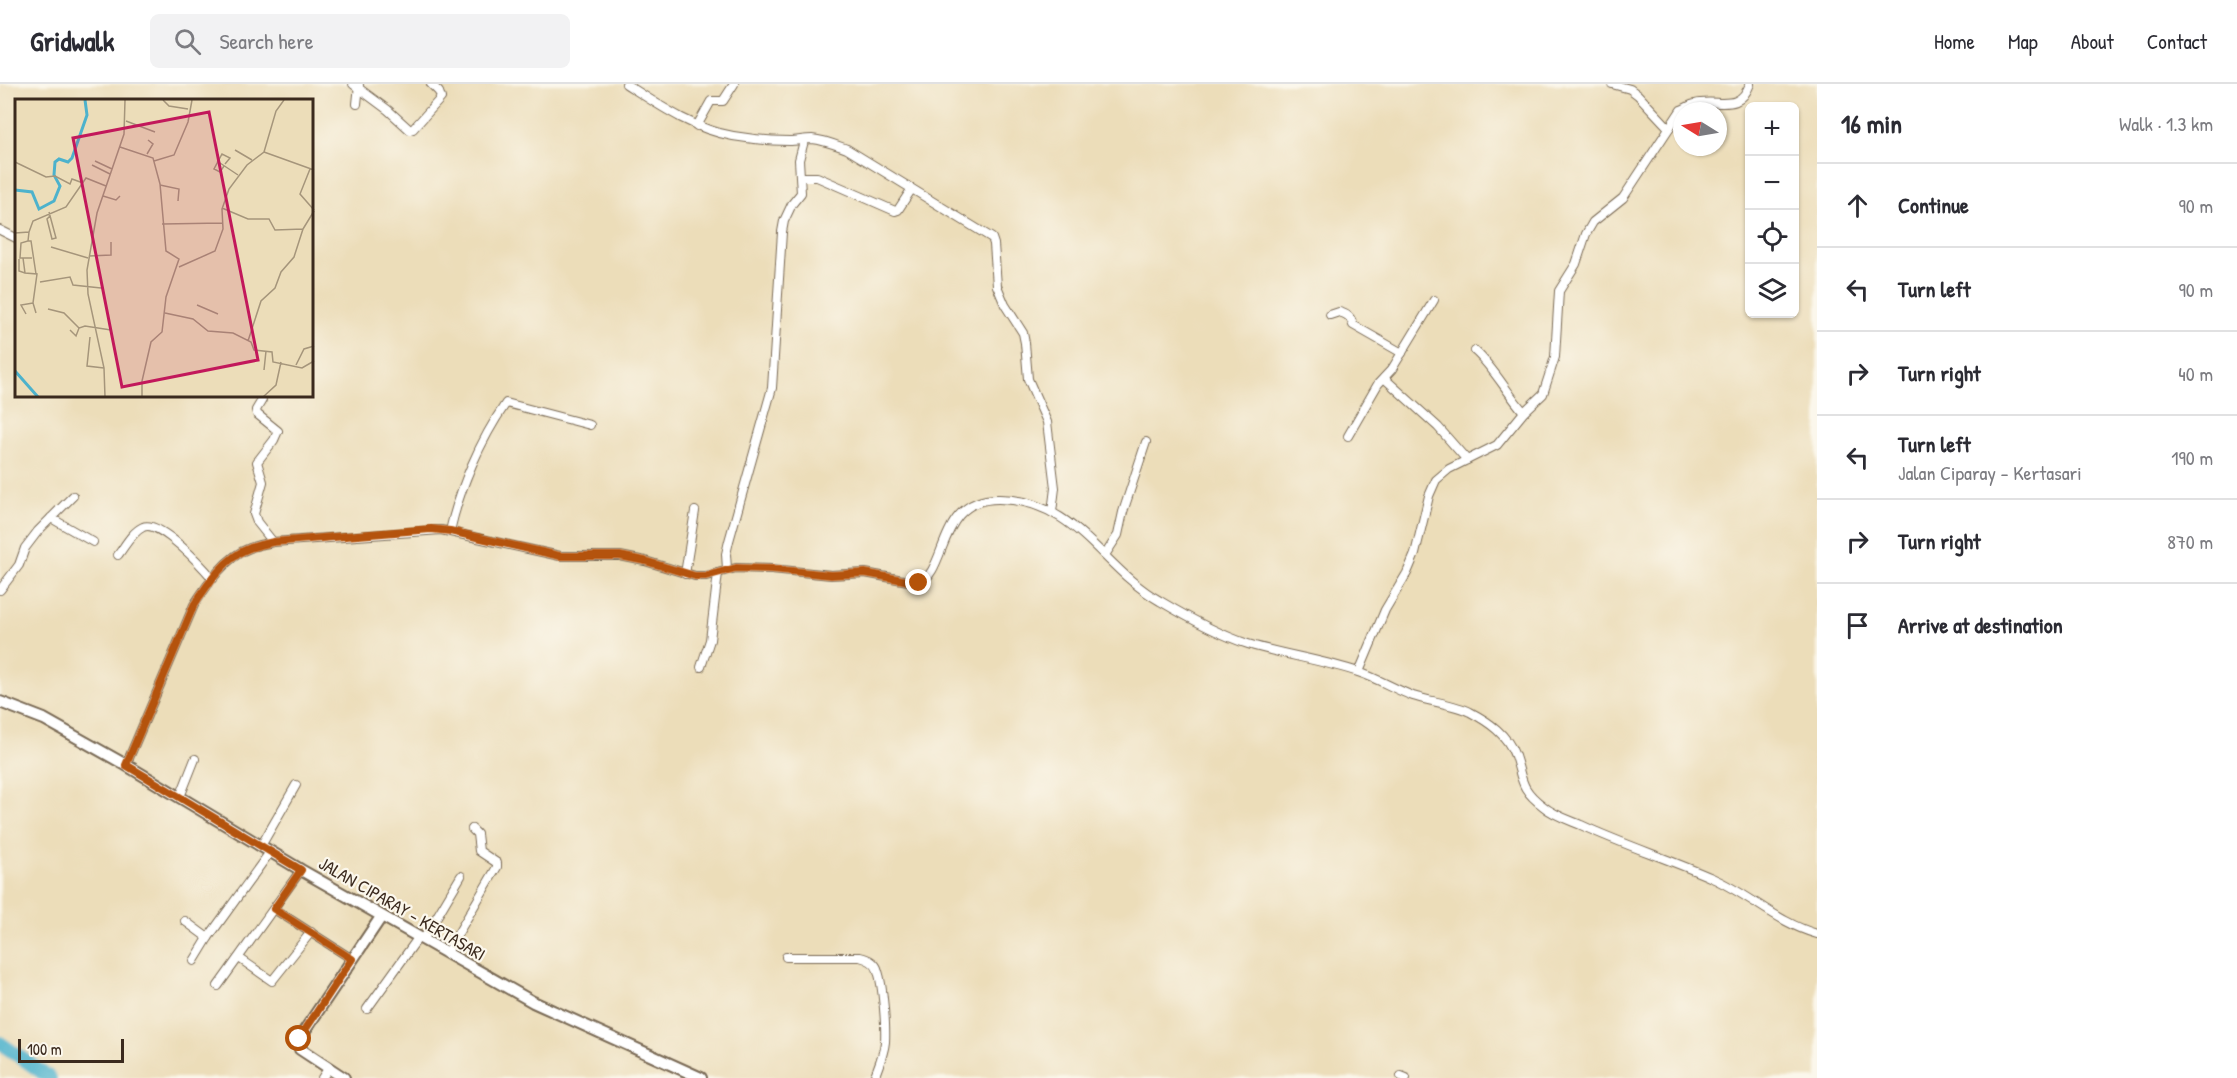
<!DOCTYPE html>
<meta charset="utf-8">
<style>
body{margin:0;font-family:"Patrick Hand",sans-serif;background:#f2f2f3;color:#2b2b33}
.controls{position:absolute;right:18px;top:18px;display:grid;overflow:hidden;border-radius:9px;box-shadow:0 2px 4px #0004}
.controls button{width:54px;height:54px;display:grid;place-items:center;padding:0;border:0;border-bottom:2px solid #e1e1e2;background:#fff;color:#2b2b33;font:30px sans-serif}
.compass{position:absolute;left:1673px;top:18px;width:54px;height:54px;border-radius:50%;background:#fff;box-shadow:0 2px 4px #0004;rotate:281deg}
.scale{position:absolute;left:18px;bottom:15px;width:106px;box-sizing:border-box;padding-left:6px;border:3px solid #3b2a1e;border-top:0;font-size:16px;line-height:21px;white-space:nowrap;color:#3b2a1e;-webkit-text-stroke:4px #fbf7ec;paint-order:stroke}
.stop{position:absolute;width:18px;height:18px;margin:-14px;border:4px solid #b45309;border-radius:50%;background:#fff}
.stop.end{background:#b45309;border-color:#fff;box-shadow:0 2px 6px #0008}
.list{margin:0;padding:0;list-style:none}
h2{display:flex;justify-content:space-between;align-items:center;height:78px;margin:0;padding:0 24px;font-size:26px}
h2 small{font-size:20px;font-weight:400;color:#7c7c81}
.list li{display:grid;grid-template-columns:39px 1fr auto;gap:18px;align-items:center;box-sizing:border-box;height:84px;padding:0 24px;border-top:2px solid #e1e1e2}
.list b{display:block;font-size:22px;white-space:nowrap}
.list p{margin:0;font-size:20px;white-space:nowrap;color:#7c7c81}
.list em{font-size:20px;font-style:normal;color:#7c7c81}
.icon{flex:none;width:33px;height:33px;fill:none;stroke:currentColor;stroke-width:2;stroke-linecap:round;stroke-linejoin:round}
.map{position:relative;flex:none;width:1817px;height:994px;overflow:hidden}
header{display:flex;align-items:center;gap:36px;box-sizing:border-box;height:84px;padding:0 30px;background:#fff;border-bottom:2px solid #e1e1e2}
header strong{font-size:28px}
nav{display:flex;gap:33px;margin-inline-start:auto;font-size:21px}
.search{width:420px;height:54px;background:#f2f2f3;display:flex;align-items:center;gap:15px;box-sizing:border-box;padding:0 21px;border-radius:9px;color:#7c7c81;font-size:22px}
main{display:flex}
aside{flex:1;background:#fff}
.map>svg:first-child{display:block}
</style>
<header>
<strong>Gridwalk</strong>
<div class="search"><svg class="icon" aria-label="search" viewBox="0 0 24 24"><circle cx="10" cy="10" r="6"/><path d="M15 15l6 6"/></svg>Search here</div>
<nav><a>Home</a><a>Map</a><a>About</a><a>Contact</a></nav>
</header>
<main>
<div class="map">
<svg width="1817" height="994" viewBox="0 0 1817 994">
<rect width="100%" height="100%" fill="#fbf7ec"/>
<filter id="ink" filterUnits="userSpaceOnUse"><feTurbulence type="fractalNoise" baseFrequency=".0167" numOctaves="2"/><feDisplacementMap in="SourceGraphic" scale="12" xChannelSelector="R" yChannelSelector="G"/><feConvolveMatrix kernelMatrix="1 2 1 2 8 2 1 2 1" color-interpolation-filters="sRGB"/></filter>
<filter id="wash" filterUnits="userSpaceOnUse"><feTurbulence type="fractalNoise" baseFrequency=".008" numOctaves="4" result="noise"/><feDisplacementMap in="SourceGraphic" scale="24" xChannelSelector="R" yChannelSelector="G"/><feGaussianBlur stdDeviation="1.35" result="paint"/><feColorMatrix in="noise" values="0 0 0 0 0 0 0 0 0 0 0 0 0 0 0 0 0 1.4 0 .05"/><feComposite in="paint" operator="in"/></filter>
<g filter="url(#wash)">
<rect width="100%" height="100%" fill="#ecddb9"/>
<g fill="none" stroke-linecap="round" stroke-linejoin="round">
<path stroke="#4db2cc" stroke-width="14" d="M0,959l50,35"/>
</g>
</g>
<g filter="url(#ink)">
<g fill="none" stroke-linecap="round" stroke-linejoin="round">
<defs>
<g id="street">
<path d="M353,0l35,26 22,20 3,-1 28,-31 -2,-6 -8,-8"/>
<path d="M626,0c34,22 67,45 107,52 18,3 38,5 56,5 7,0 16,-2 23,-2 12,1 24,6 35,10l145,89 2,6 3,42 8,19 18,28 2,10 3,36 19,43 8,66 -3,24"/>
<path d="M1612,0l18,5 8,6 31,33"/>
<path d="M357,20l2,-19"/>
<path d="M697,42l14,-25h12l11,-17"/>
<path d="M801,93h16l78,34 3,-1 13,-20"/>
<path d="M0,146l16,8"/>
<path d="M1330,231l9,-3c8,2 12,5 14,13l49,28"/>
<path d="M1475,267c19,17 32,42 49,61"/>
<path d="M1384,294l54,49 29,33"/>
<path d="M260,312l2,4 -6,10 1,4 21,17 -4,9 -17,22 6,20 -9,32 3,8 16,20"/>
<path d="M1348,352l30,-52 14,-15 42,-69"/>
<path d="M51,434l42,24"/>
<path d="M450,447c10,-44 30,-90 56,-128l84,22"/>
<path d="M118,471c7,-9 14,-23 25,-28 16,-8 60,40 70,52"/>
<path d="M1105,471l13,-20 5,-23 23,-70"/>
<path d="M727,485l-1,-15 3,-13 43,-153 10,-156 2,-11 8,-17 9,-11 -2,-33 5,-19"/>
<path d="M685,490l10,-63"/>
<path d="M0,506l19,-25 6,-17 13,-17 35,-35"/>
<path d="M701,583l9,-27 8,-67"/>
<path d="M1359,588l26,-62 22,-37 8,-19 14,-58 7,-16 13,-11 48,-24 27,-33 19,-18 12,-37 4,-66 17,-27 10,-30 7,-12 30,-24 58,-88c5,-2 9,-5 14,-6 22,-6 44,10 55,-20"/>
<path d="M126,681l68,-160c13,-20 32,-49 56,-57 7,-3 16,-4 23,-6l168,-12 119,26h60l25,5 50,15h11l30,-8 36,1 59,6 34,-2 54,10c29,-12 18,-85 80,-84 78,1 103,70 161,102 27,16 57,33 88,43 36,11 74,16 110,28 19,6 36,17 55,24 15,5 45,9 57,16 19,10 37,22 45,44 8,24 5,33 28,50 10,9 26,14 38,19 43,20 88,34 131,53 37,16 66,45 105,56"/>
<path d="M180,713l15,-38"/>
<path d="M261,762l35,-61"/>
<path d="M274,825l78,50"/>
<path d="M185,837l23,17"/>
<path d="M423,856l38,-64"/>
<path d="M446,870l51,-87v-4l-18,-12 -2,-17 -5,-5"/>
<path d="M786,873h74c8,2 16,5 18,14 5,15 8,54 7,71 -1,12 -7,25 -11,36"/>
<path d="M239,874l33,23 39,-49"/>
<path d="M194,877l14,-23 62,-86"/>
<path d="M218,902l83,-116"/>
<path d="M367,925l51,-71"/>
<path d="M1401,992l5,2"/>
<path d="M322,994l6,-9"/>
</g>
<g id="secondary">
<path d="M0,618l44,17 82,46 175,105 232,132 168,76"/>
<path d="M344,994l-44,-29 -1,-10 82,-122"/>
</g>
</defs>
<use href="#street" stroke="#796954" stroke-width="10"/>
<use href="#secondary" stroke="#796954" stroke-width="14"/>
<use href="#street" stroke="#fff" stroke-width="8"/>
<use href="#secondary" stroke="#fff" stroke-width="10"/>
</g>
</g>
<g fill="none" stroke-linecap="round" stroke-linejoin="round" filter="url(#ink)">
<path stroke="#b45309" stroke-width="8" d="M299,955l53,-80 -78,-50 27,-39 -175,-105 68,-160c13,-20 32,-49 56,-57 8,-3 16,-4 23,-6l158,-13 19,2 110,25h60l25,5 50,15h11l30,-8 36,1 59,6 34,-2 54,10"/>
</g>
<g text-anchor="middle" stroke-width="4.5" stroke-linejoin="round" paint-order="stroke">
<g font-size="18" fill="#3b2a1e" stroke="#fbf7ec">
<text transform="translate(402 825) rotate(30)" y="6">JALAN CIPARAY - KERTASARI</text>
</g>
</g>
<g transform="translate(15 15)">
<rect width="298" height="298" fill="#ecddb9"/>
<path fill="none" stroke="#4db2cc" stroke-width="3" d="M0,91l17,2 7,17 15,-8 6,-15 -6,-11 1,-13 4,-3 9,3 4,-4 15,-43 -2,-15M0,272l23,26"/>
<path fill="none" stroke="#a5957b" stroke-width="1.5" d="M148,1l6,6 19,3M111,22l29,11M105,48l33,11 7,26 6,67 13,8 -13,38 -4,35 -11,10 -9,39v16M220,51l17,10M249,53l50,18M132,55l6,-10 -5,-4M80,62l17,8M139,62l20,-6 14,-33 4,-22M202,62l21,14M0,63l31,15 9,-1 15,8 2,-5 11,4M77,66l18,9M209,67l-4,6 -6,-3 8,-15 8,4 -5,6M295,70l-10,25 14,16M145,86l19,4 -1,12M88,97l13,4 4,-4M207,109l26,11h21l6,11 28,-1 -9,28 -13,15 -6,16 -14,13 -13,40M34,113l7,26 -4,1 -5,-20 3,-3M147,125l61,-1M288,130l11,-18M14,133l-1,9 -7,2 -1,15h12M0,134l14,-1 4,-11 33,-14 20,-29 20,8M13,142h3l5,33M36,148l37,11M74,157l22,-1v-13M8,159l2,15 12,1 -4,29 3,10M4,160v12l6,2M164,168l36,-16 8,-22 -1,-20 7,-20 18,-24 17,-13 12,-41 8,-11M25,183l30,-5 3,8 28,3M182,206l21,9M33,210l16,4 15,15M150,214l28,6 15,12 25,2 18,9 3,8 18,2 1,10 29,6 12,-7M11,215l-5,-9 12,-2M55,231l6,6 3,-8 6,-2 26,4M75,238l-3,29 17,2M281,266l8,-16 10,-3M249,271l2,-19M90,298l-1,-29 -16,-74 -1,-24 10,-57 27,-79 1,-34M248,298l13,-12 5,-23"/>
<path fill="#c2185b" fill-opacity="0.15" stroke="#c2185b" stroke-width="3" d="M194,13l49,248 -136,27 -49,-249z"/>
<rect width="298" height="298" fill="none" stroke="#3b2a1e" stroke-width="3"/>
</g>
</svg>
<div class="controls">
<button>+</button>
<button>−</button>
<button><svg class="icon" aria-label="locate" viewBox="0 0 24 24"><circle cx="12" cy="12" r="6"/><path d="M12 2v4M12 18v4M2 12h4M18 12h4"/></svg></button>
<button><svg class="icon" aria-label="layers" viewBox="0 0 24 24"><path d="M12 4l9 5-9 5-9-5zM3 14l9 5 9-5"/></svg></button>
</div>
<svg class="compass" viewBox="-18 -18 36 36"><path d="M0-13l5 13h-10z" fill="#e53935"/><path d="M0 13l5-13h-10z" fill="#7c7c81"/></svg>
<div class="scale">100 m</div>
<div class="stop" style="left:299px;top:955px"></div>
<div class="stop end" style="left:919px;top:499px"></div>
</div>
<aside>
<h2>16 min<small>Walk · 1.3 km</small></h2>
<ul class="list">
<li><svg class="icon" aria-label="ahead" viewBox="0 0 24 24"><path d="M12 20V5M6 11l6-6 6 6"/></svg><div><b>Continue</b></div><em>90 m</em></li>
<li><svg class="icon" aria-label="left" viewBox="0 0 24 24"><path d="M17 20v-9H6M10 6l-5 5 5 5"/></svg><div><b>Turn left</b></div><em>90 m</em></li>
<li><svg class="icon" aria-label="right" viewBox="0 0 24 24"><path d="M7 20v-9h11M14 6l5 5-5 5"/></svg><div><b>Turn right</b></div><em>40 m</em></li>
<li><svg class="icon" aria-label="left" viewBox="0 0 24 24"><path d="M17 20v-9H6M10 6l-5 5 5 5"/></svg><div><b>Turn left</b><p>Jalan Ciparay - Kertasari</p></div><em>190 m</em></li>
<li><svg class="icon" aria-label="right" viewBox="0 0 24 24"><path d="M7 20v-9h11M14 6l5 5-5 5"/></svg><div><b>Turn right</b></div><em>870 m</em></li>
<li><svg class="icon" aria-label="arrive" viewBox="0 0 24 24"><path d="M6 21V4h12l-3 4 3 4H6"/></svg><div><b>Arrive at destination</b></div></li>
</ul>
</aside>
</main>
